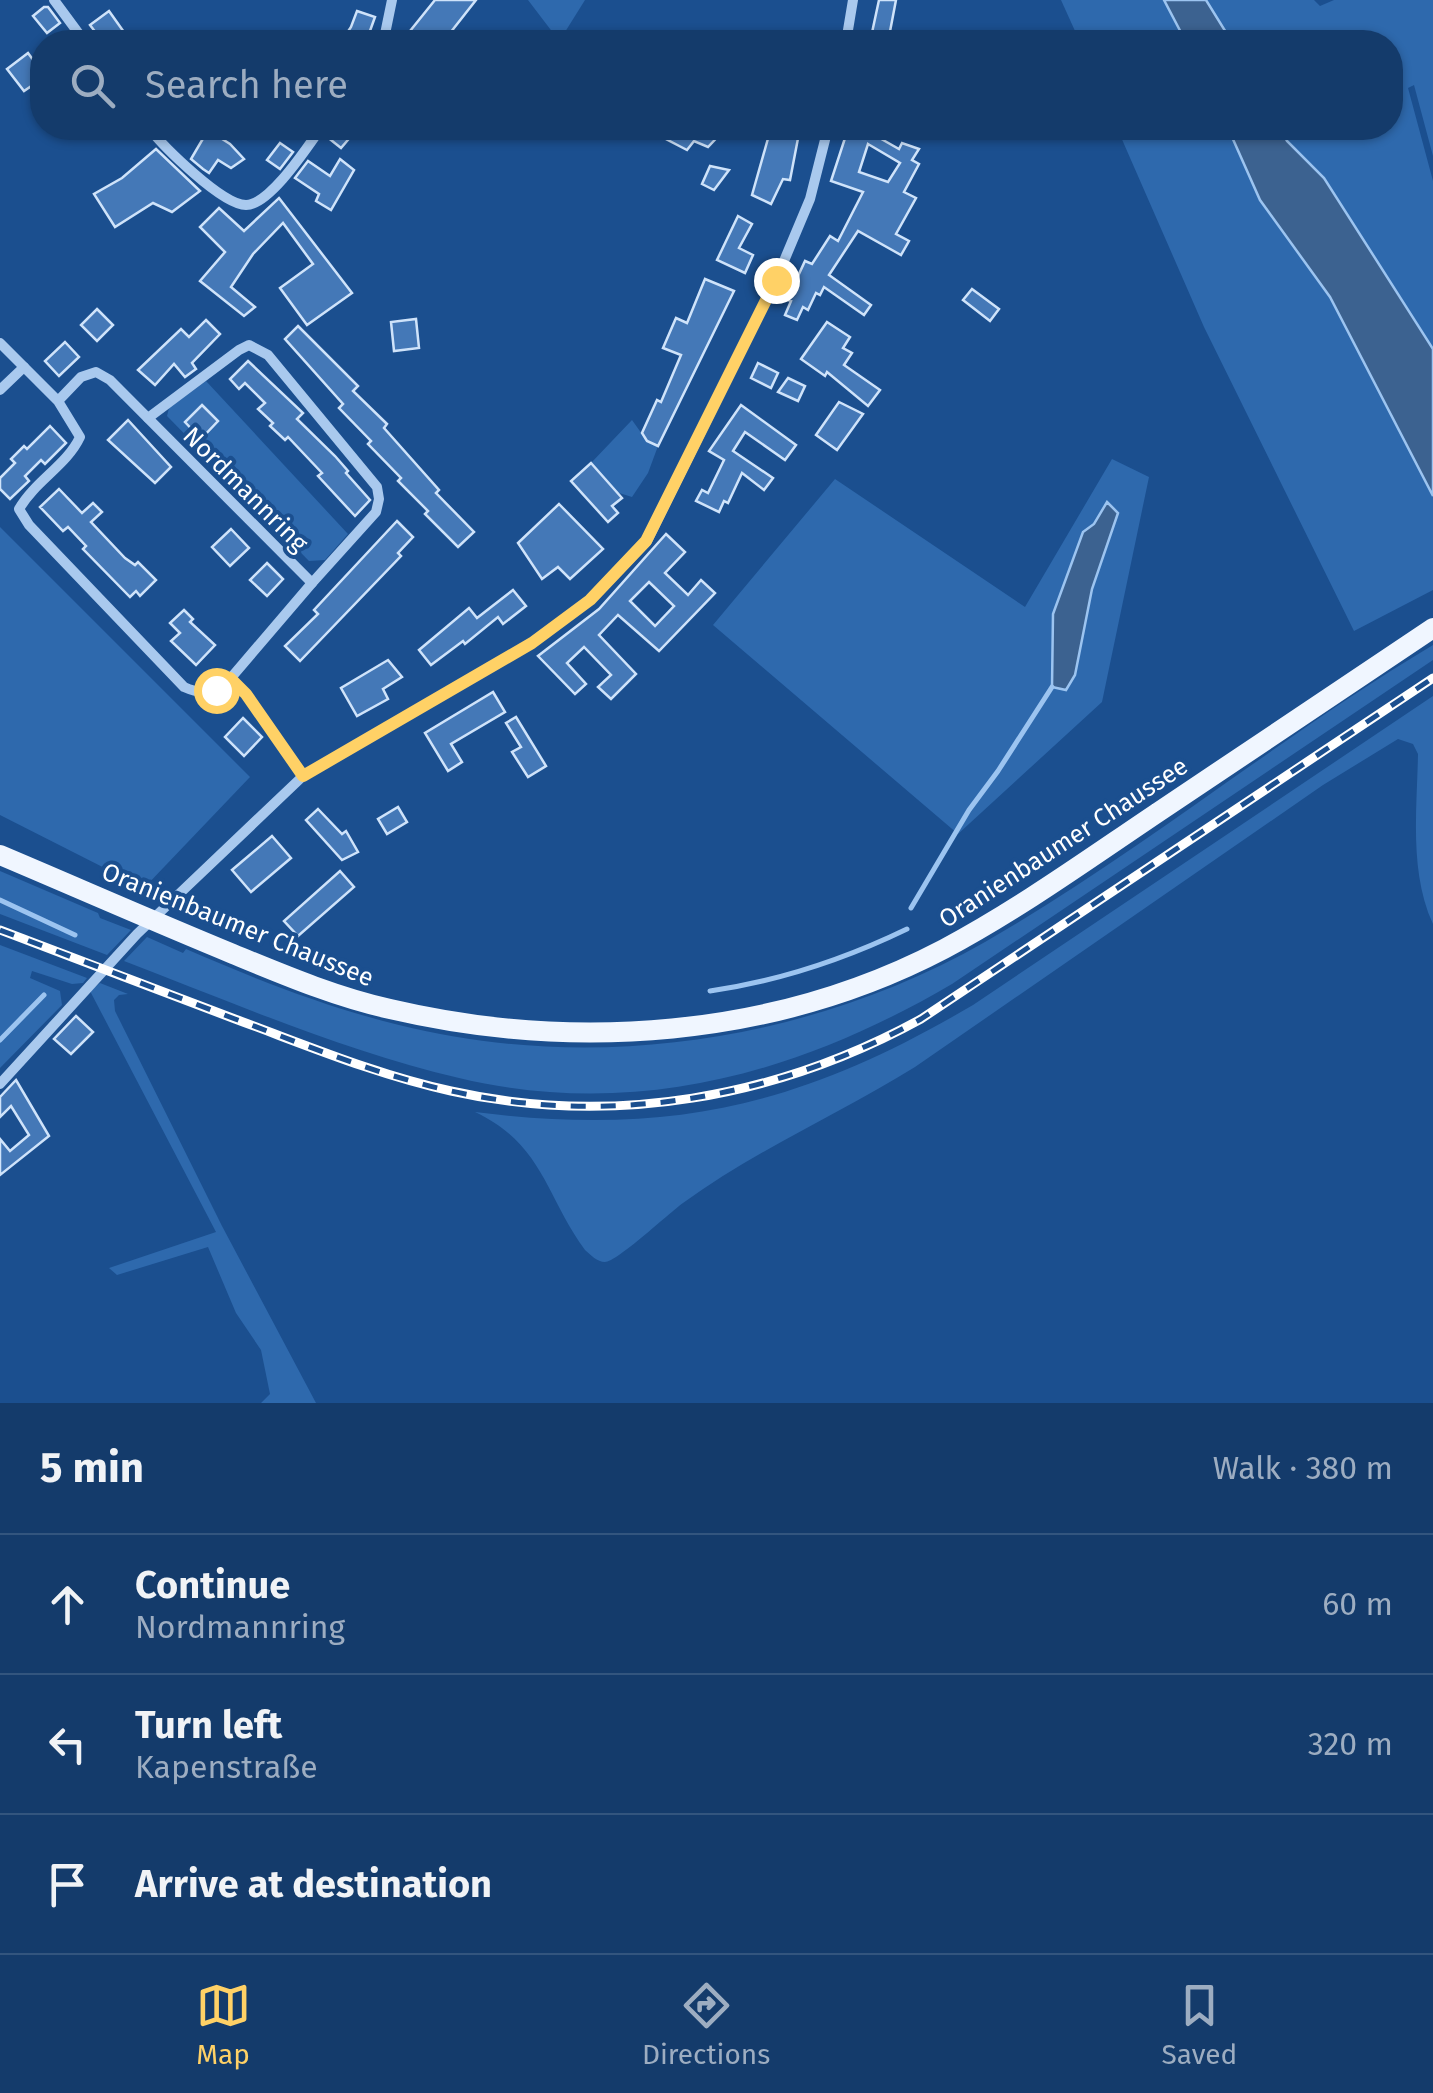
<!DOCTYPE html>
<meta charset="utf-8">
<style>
body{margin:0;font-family:"Fira Sans",sans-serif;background:#1d4271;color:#f1f3f6}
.stop{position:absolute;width:30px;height:30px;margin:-22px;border:8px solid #ffd166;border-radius:50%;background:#fff}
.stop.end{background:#ffd166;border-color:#fff;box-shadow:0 2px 10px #0008}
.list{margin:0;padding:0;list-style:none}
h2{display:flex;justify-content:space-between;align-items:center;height:130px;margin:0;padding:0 40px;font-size:42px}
h2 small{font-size:32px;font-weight:400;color:#9dadc1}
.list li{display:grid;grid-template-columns:65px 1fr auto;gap:30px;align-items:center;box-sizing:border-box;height:140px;padding:0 40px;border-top:2px solid #33557e}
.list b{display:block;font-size:38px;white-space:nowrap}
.list p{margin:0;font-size:32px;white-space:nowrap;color:#9dadc1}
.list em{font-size:32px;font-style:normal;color:#9dadc1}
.icon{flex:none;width:55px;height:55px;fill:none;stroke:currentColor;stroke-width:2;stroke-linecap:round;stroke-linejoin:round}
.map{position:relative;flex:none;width:1433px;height:1403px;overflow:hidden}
.search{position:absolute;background:#143b6b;box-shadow:0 2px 8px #0004;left:30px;right:30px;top:30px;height:110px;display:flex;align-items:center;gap:25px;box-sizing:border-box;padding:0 35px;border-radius:40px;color:#9dadc1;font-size:38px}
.sheet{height:550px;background:#143b6b}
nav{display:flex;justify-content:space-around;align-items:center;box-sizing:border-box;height:140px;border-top:2px solid #33557e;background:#143b6b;font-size:28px;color:#9dadc1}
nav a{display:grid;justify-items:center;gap:5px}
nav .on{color:#ffd166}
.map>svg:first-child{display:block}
</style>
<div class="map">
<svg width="1433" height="1403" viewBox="0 0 1433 1403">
<rect width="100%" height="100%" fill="#1b4f8f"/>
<g fill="#2e69ad">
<path d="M528,0h57l-20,32 11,7 -2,3h-14z"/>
<path d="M1061,0h103l22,42h-106z"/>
<path d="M1206,0h108l6,6 14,-6h99v156l-19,-71 -6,3 25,93v168l-109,-171 -37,-37 -7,-13h110v-86h-158z"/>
<path d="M1117,128h111l32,72 70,97 98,185 5,14v94l-79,41 -150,-304z"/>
<path d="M206,381l142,153 -23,26 -16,1 -142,-145 2,-8z"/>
<path d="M632,420l15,21 11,5 -10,27 -16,24 -16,-5 -25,-29z"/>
<path d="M1112,459l37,18 -47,225 -144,132 -245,-209 122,-146 190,128z"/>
<path d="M0,527l250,250 -106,111 -144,-73z"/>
<path d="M1433,645v15l-481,324c-152,89 -316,136 -493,94 -115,-27 -225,-75 -335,-117l23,-24 36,16 3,-4c69,30 140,58 213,76 196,49 412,16 586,-83 155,-89 294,-205 448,-297z"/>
<path d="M1433,696v228c-24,-52 -16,-115 -15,-170l-5,-10 -15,-5 -75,46 -408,282c-76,47 -159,83 -232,136 -14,10 -66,59 -78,59 -8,0 -14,-7 -20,-12 -40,-55 -42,-106 -110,-138 197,25 328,-7 498,-107z"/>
<path d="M0,871l98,42 2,5 31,12 -24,25 -107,-41z"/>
<path d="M0,945l87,33 -4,5 -11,1 -40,-13 -2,7 30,13 2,14 -62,63z"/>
<path d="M100,983l28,11 -9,1 -5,5 1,11 107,215 94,177h-55l9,-9 -9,-44 -25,-37 -28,-66 -91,28 -8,-7 107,-36 -126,-241z"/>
</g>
<g fill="#3c6290" stroke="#9cc4f0" stroke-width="2.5">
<path d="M1164,0h42l26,42h-46z"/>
<path d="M1228,128h52l7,13 37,37 109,171v147l-103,-199 -70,-97z"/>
<path d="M1107,502l11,11 -26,76 -17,86 -9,15 -14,-3 1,-73 30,-82 11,-8z"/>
</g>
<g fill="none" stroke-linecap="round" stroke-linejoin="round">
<g stroke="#9cc4f0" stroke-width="5">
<path d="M0,900l75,35"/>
<path d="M911,908l58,-98 29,-39 54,-84"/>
<path d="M710,991c69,-10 135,-32 197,-62"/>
<path d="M0,1040l44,-45"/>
</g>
</g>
<g fill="#4478b7" stroke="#cfe3fa" stroke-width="2.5" fill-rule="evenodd">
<path d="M435,0h41l-33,42h-29l-8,-6z"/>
<path d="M879,0h17l-8,42h-18z"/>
<path d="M44,7h4l12,16 -13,10 -14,-17z"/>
<path d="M109,11l22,31h-28l-13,-17z"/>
<path d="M357,11l18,6 -9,25h-25l10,-15z"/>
<path d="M28,53l14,19v30l-12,-15 -6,4 -17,-22z"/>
<path d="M332,128h26l-17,20 -15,-12z"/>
<path d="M674,128h52l-18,19 -14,-6 -7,9 -21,-11z"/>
<path d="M771,128h29l-10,52 -7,-1 -12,25 -19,-9z"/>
<path d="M843,128h27l-1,4 30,17 3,-6 17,6 -7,11 7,4 -15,28 12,6 -20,36 13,7 -8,14 -43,-24 -29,44 42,30 -7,10 -40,-28 -4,8 -4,-2 -8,17 -5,-3 -6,13 -12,-5 6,-14 -4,-1 18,-39 7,3 18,-28 8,5 25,-49 -32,-11 16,-49zM868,144l32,19 -12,19 -29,-10z"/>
<path d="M208,130l22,14 14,15 -13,9 -13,-8 -9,13 -6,-4 -12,-10z"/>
<path d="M280,143l13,9 -13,17 -13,-9z"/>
<path d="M156,149l44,42 -28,21 -19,-9 -38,24 -21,-33 28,-16z"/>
<path d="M340,159l14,11 -23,40 -15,-9 3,-7 -24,-16 13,-17 22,15z"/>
<path d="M710,166l19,4 -15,20 -12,-6z"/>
<path d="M279,198l73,95 -45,32 -27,-37 33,-24 -30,-41 -30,31 -22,33 24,20 -11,9 -44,-35 25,-29 -25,-25 19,-19 25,23z"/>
<path d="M738,216l14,8 -13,24 14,7 -8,18 -28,-13z"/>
<path d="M705,279l29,12 -76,155 -11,-5 -5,-8 15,-33 4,2 20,-47 -18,-7 13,-30 11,5z"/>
<path d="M972,289l27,20 -9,12 -27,-21z"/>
<path d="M97,309l16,16 -16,16 -16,-16z"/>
<path d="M416,319l3,29 -25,3 -3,-29z"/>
<path d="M206,320l14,14 -28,29 4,6 -11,8 -11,-13 -19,21 -17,-15 43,-41 8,8z"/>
<path d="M827,322l23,15 -7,11 9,5 -8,12 36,25 -12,16 -41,-34 -2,4 -24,-17z"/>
<path d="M298,326l60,60 -5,5 34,33 -3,4 55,62 -3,3 38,39 -16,15 -33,-33 3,-3 -30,-30 3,-3 -33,-34 3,-3 -32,-33 4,-4 -58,-65z"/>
<path d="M65,342l14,15 -20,19 -14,-15z"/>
<path d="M248,361l55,52 -6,6 38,37 13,15 -2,2 24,27 -15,16 -37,-40 4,-3 -34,-36 -3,3 -15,-14 3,-3 -15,-14 7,-6 -20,-20 -6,6 -9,-10z"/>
<path d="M758,363l20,10 -7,15 -20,-10z"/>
<path d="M788,378l17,8 -7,15 -20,-9z"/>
<path d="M839,402l24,12 -26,36 -21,-15z"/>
<path d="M202,405l16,16 -17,18 -16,-17z"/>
<path d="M741,405l55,40 -11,15 -40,-28 -12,19 40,27 -9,12 -22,-17 -14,30 -4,-2 -5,11 -23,-11 6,-11 6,3 16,-33 -15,-9z"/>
<path d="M128,420l43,47 -16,16 -47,-43z"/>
<path d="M50,426l16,17 -21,21 -4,-4 -16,16 4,5 -19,18 -10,-10v-11l15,-15 -4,-4 13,-13 3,3z"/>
<path d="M591,463l31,35 -10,8 6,7 -10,9 -37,-41z"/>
<path d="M59,489l23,24 11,-10 9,9 -11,10 34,36 10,7 3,-3 18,18 -16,16 -4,-5 -6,6 -47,-48 3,-3 -18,-19 -5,4 -23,-24z"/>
<path d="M559,504l44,45 -33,30 -12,-12 -16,12 -24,-36z"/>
<path d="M397,521l16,16 -15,16 3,3 -101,105 -15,-15 33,-32 -4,-4z"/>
<path d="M231,529l18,19 -19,18 -18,-19z"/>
<path d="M666,534l19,18 -20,21 23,22 13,-15 14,13 -56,58 -41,-36 -19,20 37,39 -25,25 -13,-12 13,-12 -27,-28 -17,16 19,21 -11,10 -37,-38 61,-47zM649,582l25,24 -19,20 -25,-25z"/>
<path d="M267,563l16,16 -16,17 -17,-16z"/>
<path d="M513,590l13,16 -23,18 -5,-7 -33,27 -2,-3 -32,24 -12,-15 50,-42 8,10z"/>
<path d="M184,610l9,9 -3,3 25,23 -19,20 -25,-24 9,-8 -10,-10z"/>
<path d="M388,660l14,17 -19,12 5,10 -31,17 -16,-28z"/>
<path d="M493,692l12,20 -54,32 11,18 -14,9 -23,-38z"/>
<path d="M516,717l30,49 -18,11 -16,-25 9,-5 -15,-24z"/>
<path d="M243,718l19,19 -18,19 -19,-19z"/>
<path d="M398,807l9,15 -20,12 -9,-15z"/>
<path d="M318,809l24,25 4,-3 12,21 -16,8 -36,-40z"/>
<path d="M272,836l19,22 -40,34 -19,-22z"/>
<path d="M340,871l14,16 -56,49 -14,-15z"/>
<path d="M76,1016l17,16 -22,22 -17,-15z"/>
<path d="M16,1080l33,56 -49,39v-36l10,12 19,-16 -18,-29 -11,11v-20z"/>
</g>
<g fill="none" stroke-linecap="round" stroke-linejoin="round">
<g stroke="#a9c9ee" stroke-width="10">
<path d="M54,0l31,42"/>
<path d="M379,42l6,-8 7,-34"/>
<path d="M846,42l7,-42"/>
<path d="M149,128c14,18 73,77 97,77 24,0 62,-59 75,-77"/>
<path d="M0,343l58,58 22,36c-13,28 -45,44 -61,72l10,16 155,162c20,9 30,5 46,-8l82,-96 -202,-203 -14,-8 -15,5 -23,24"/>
<path d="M0,390l24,-23"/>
<path d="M148,418l91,-68 10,-5 19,10 109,132 2,12 -3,13 -64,71"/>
<path d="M230,679l15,14 58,83"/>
<path d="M0,1084l137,-150 166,-158 229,-133 58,-43 57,-59 129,-261 34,-81 18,-71"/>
</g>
<path stroke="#f0f6ff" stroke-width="20" d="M0,855c78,33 155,67 233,99 51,21 103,43 157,55 184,43 384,29 554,-60 75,-40 143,-89 213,-136 92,-62 184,-124 276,-185"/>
<defs>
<path id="rail" d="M0,930c78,29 156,59 235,89 71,26 142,56 216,72 161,36 326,7 470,-72l512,-341"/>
</defs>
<use href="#rail" stroke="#fff" stroke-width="9"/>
<use href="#rail" stroke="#1b4f8f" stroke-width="5" stroke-dasharray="15" stroke-linecap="butt"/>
</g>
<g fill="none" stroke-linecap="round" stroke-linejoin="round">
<path stroke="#ffd166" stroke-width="12" d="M216,690l14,-12 16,16 57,82 229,-133 58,-43 56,-59 130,-261"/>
</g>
<g text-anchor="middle" stroke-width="8" stroke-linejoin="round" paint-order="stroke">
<g font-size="25" fill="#fff" stroke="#1b4f8f">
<text transform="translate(246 489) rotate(45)" y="9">Nordmannring</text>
<text transform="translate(1063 842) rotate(-33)" y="9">Oranienbaumer Chaussee</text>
<text transform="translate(238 924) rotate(22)" y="9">Oranienbaumer Chaussee</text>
</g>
</g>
</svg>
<div class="stop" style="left:216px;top:690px"></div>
<div class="stop end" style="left:776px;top:280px"></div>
<div class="search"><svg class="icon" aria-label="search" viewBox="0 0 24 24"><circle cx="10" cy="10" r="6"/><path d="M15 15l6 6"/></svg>Search here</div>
</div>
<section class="sheet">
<h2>5 min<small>Walk · 380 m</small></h2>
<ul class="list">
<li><svg class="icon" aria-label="ahead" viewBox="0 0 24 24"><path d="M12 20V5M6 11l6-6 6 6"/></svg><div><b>Continue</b><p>Nordmannring</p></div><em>60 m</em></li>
<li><svg class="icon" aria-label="left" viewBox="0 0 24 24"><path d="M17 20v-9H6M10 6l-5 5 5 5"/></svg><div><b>Turn left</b><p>Kapenstraße</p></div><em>320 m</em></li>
<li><svg class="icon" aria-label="arrive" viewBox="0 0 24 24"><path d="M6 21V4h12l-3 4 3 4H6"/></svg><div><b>Arrive at destination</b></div></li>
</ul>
</section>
<nav>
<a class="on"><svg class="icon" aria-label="map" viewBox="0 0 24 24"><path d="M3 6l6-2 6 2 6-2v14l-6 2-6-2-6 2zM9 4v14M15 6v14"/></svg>Map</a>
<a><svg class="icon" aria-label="directions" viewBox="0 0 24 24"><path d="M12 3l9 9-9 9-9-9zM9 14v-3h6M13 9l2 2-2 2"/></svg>Directions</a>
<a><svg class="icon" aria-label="saved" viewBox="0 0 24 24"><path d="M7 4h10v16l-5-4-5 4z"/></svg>Saved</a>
</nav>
